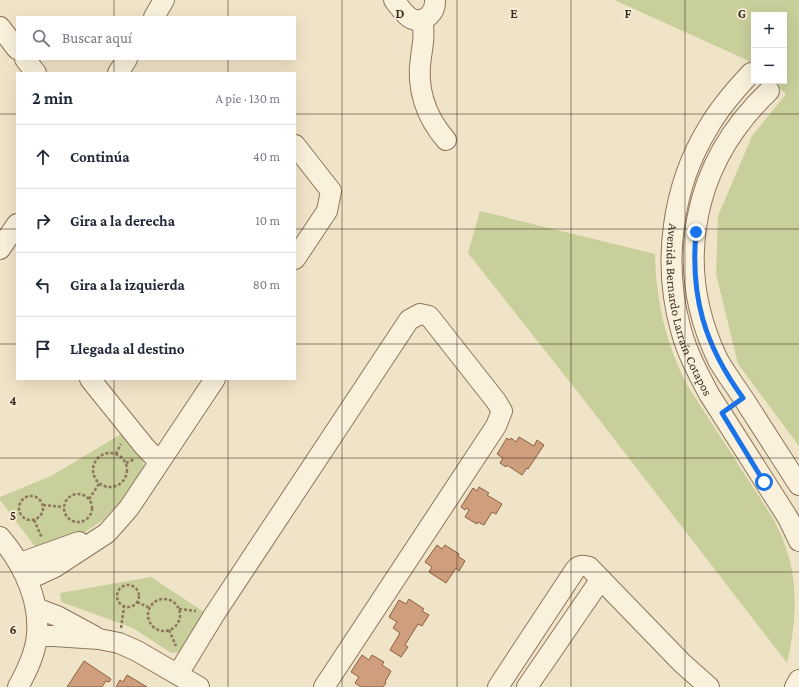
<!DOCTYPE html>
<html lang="es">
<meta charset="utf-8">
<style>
body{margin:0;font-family:"Crimson Pro",serif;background:#f2f2f3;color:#1f2937}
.controls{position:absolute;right:12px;top:12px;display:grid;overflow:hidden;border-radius:0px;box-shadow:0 4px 16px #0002}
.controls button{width:36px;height:36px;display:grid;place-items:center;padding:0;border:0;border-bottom:1px solid #e0e1e3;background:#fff;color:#1f2937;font:20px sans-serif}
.stop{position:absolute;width:12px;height:12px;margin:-9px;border:3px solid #1a73e8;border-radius:50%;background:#fff}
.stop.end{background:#1a73e8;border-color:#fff;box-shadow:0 1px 4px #0008}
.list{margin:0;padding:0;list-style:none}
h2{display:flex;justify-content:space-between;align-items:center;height:52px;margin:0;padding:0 16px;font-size:17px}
h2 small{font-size:13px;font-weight:400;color:#747a83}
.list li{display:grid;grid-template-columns:26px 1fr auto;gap:12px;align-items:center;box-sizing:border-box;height:64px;padding:0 16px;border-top:1px solid #e0e1e3}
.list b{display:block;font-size:15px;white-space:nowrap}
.list em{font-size:13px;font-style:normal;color:#747a83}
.icon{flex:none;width:22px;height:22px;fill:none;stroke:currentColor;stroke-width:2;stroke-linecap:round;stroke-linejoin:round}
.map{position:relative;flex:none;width:799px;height:687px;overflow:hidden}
.search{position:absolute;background:#fff;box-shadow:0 4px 16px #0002;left:16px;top:16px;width:280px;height:44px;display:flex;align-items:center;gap:10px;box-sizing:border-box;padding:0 14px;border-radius:0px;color:#747a83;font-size:15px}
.panel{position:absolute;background:#fff;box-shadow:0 4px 16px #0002;left:16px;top:72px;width:280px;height:308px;border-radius:0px}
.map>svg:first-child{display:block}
</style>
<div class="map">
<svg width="799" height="687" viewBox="0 0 799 687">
<rect width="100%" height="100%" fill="#f0e4c8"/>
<g fill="#c9cf9b">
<path d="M614,0h185v446l-61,-82 -22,-90 2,-58 34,-80 34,-42 -15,-13h13v-66h-30v51l-7,-6z"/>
<path d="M480,211l175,43c1,47 11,89 32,131l86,133c26,48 26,93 14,145l-203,-263 -116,-147z"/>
<path d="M121,434l22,26 1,8 -20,29 -21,23 -27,18 -40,10 -36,-48v-3l51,-21z"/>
<path d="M151,577l56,37 -26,38 -10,1 -38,-25 -72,-26 -1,-9z"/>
</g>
<g fill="#cf9f7d" stroke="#8d5f41">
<path d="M519,437l15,9 3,-6 7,5 -16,24 -1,-1 -5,7 -15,-10 -1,2 -6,-4 3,-5 -6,-4 10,-16 2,2 2,-2 5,4z"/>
<path d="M479,487l10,6 -2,2 15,9 -6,10 -4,-2 -8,13 -6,-3 -1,2 -12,-7 4,-7 -2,-2 -2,2 -4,-3 12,-19 4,3z"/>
<path d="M437,545l5,4 3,-4 14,9 -1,2 7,5 -6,10 -3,-3 -10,15 -17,-11 3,-5 -7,-5z"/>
<path d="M409,599l15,10 -2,2 7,4 -7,11 -4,-2 -13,21 3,2 -7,10 -11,-7 10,-17 -7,-5 4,-6 -8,-5 10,-17 7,4z"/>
<path d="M362,655l7,5 3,-5 12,7 -2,3 9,6 -6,11 1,1 -3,4h-22l-6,-4 4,-6 -8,-5z"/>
<path d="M84,661l27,18 -2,3 -3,-1 -4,6h-35z"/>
<path d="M127,675l20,12h-31l4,-7 3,2z"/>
</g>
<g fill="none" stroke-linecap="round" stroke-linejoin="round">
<defs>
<g id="minor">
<path d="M394,0c5,6 11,16 18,19 13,5 24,-7 23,-19"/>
<path d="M154,17l10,-17"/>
<path d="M422,20c3,13 1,23 -1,37 -5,31 5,60 25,83"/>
<path d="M0,27l17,22"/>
<path d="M25,59l11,14"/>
<path d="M118,73l9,-14"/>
<path id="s1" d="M751,73c-16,17 -31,34 -43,55 -36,59 -46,135 -27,202 6,23 17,43 28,64l79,124 11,23"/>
<path d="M769,91c-76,72 -97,173 -51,269 8,14 18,27 27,41 18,28 36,56 54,84"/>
<path d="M295,145l36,46 -4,20 -32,48"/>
<path d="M0,249l17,-25"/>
<path d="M90,379l54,67 15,16"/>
<path d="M0,537c23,27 40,62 37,98 -1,16 -11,38 -19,52"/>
<path d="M20,563l59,-21"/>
<path d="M27,580l28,-13 52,-34 22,-25 86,-129"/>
<path d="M36,608l21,8 37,20"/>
<path d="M37,636h17l45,3 20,4 18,8 62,36"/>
<path d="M178,674l36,-59 195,-295 11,-6 9,2 67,85 6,10 -6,15 -172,261"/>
<path d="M498,687l77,-117c4,-5 8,-5 14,-3l93,96 27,24"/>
<path d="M527,687l74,-108"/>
<path d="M795,687l4,-7"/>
</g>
</defs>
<use href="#minor" stroke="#8d765c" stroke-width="22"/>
<g stroke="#8d765c" stroke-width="2.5" stroke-dasharray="3 2" stroke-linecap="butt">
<circle cx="110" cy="470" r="17"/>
<path d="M116,454l5,-10"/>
<path d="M126,463l9,-4"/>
<circle cx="78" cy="508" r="14"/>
<circle cx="31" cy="508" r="12"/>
<path d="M89,499l10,-15"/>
<path d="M43,505l20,2"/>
<path d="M34,520l8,18"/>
<circle cx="128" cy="596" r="11"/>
<circle cx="164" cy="615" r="16"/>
<path d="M137,602l13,6"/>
<path d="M179,609l17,2"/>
<path d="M121,628l3,-21"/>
<path d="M169,630l7,16"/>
</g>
<use href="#minor" stroke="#faf1dc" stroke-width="20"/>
</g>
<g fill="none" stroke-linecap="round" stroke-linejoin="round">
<path stroke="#1a73e8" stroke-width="5" d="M696,232c-6,65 9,114 47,166l-21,15 42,69"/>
</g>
<path fill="none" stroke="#3d2e20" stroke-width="1" stroke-opacity="0.55" d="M114,0v17M228,0v17M342,0v687M457,0v687M571,0v687M685,0v687M114,59v14M228,59v14M0,114h17M295,114h504M0,229h17M295,229h504M0,344h17M295,344h504M114,379v308M228,379v308M0,458h799M0,572h799"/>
<g text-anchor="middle" stroke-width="3.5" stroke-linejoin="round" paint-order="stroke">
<g font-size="13" fill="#3d2e20" stroke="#f7eed8">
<text dy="5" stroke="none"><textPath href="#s1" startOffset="261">Avenida Bernardo Larraín Cotapos</textPath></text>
</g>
</g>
<g font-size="13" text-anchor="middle" font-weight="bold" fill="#3d2e20" stroke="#f7eed8" stroke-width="3.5" stroke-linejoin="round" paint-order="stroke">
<text x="400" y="18">D</text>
<text x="514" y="18">E</text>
<text x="628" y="18">F</text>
<text x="742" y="18">G</text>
<text x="13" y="405">4</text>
<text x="13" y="520">5</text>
<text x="13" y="634">6</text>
</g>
</svg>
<div class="controls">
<button>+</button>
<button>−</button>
</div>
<div class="stop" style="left:764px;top:482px"></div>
<div class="stop end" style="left:696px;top:232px"></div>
<div class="search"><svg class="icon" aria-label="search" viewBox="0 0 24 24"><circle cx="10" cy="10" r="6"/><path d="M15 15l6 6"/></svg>Buscar aquí</div>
<section class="panel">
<h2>2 min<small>A pie · 130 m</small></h2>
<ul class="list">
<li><svg class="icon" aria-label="ahead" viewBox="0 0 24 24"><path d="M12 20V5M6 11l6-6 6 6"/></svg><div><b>Continúa</b></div><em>40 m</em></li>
<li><svg class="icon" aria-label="right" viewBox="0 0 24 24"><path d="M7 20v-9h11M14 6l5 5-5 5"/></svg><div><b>Gira a la derecha</b></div><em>10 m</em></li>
<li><svg class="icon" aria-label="left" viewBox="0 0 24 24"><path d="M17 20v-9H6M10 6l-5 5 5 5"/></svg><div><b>Gira a la izquierda</b></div><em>80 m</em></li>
<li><svg class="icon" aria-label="arrive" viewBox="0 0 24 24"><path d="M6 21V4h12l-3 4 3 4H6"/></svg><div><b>Llegada al destino</b></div></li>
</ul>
</section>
</div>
